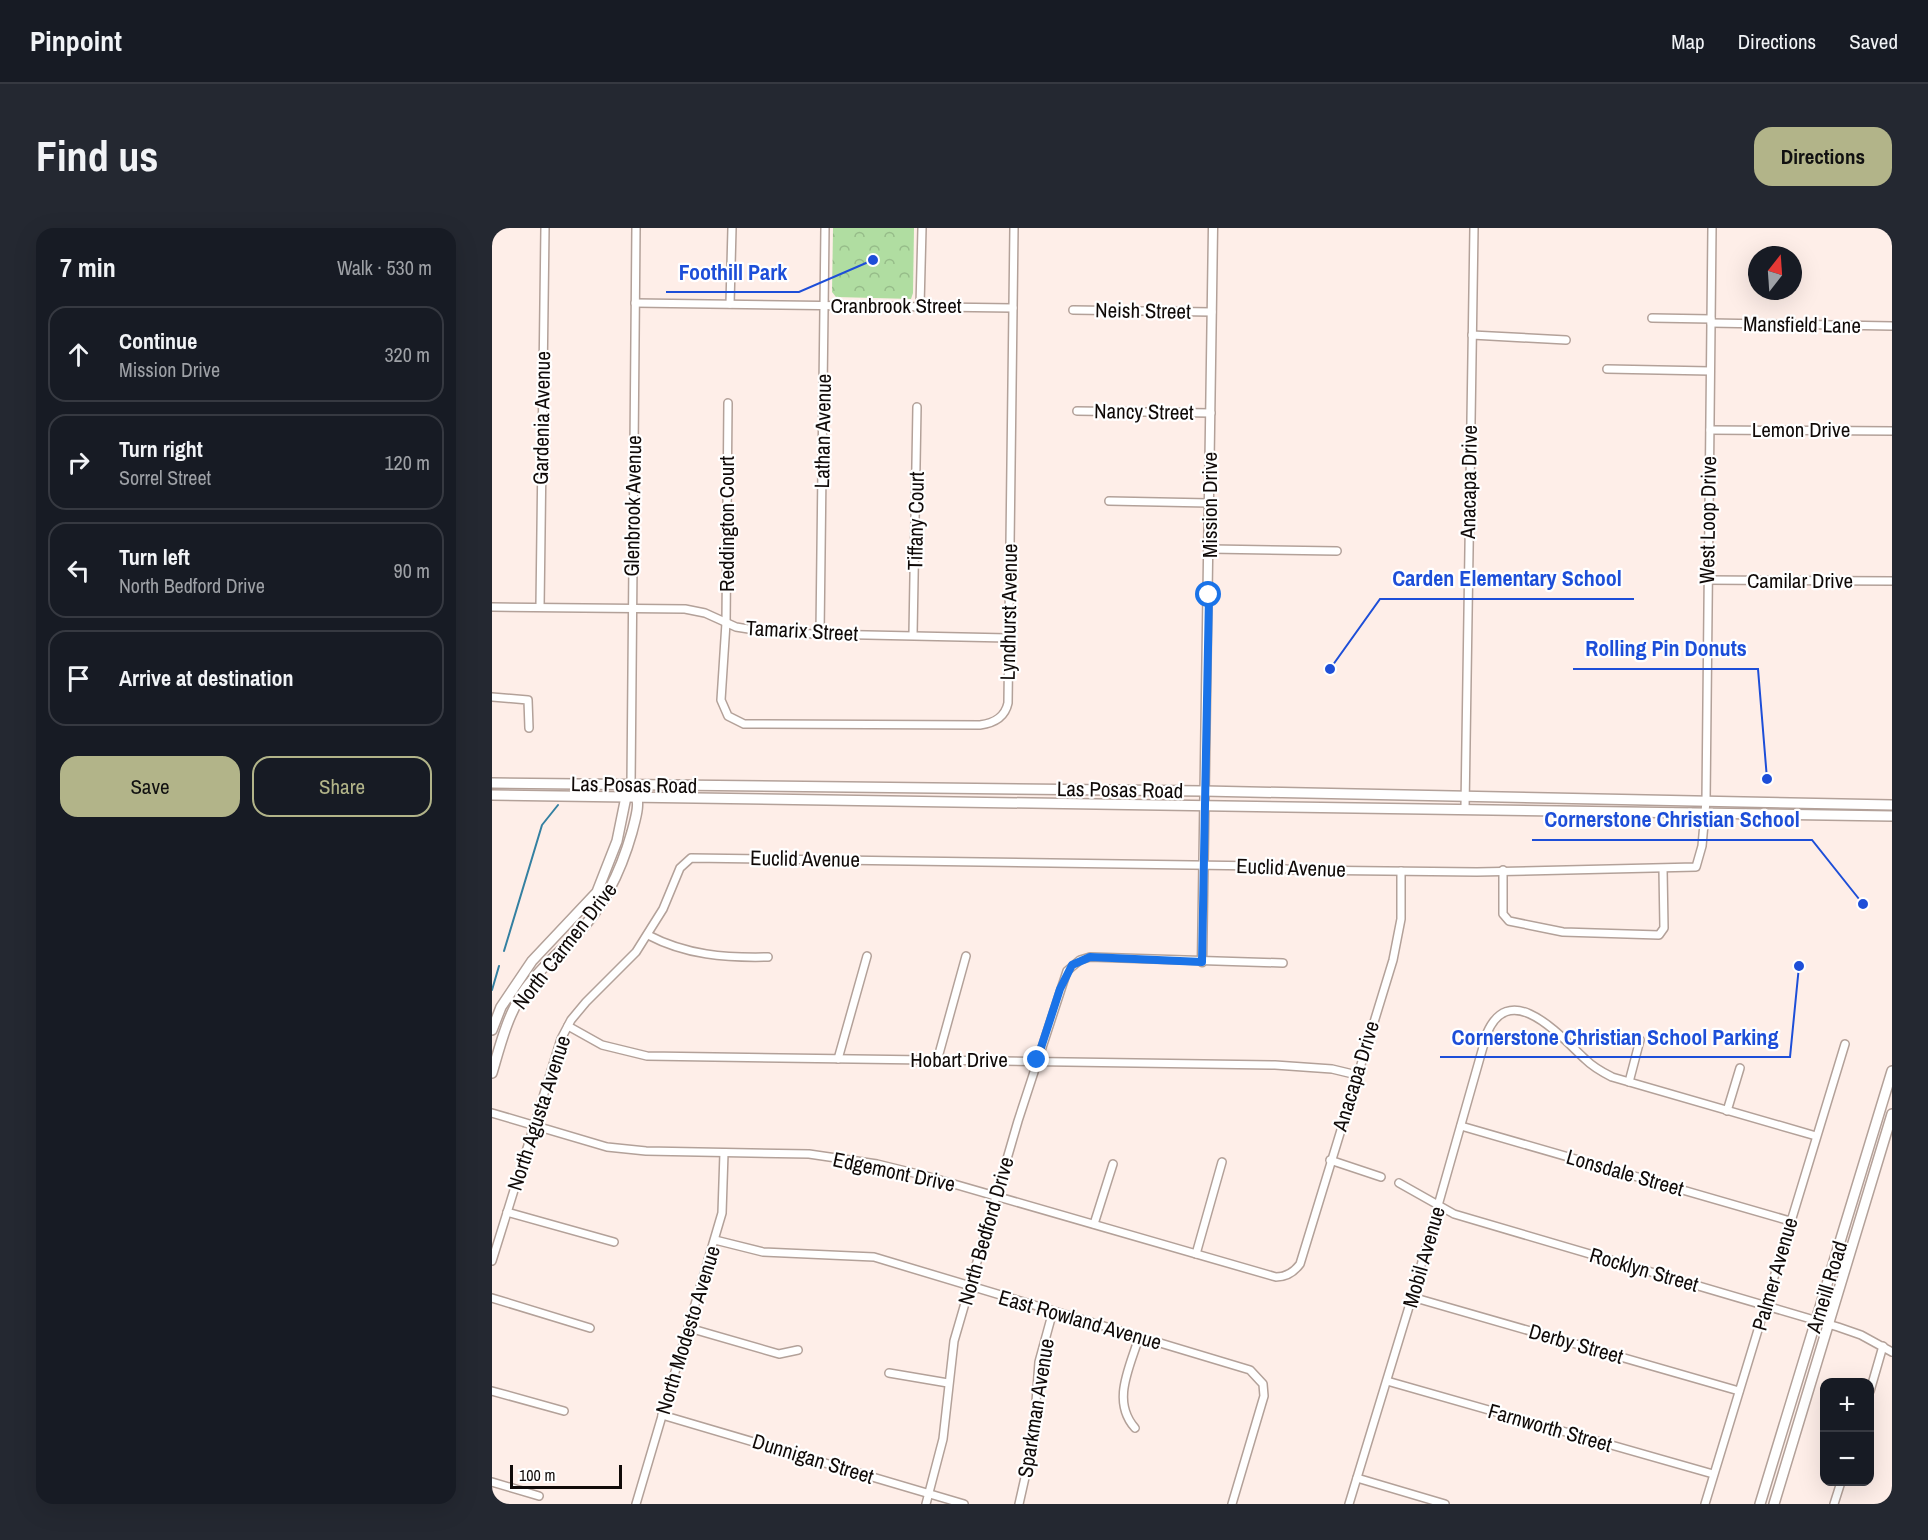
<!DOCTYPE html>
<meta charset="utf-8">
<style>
body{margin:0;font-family:"Archivo Narrow",sans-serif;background:#242831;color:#f1f3f6}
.controls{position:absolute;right:18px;bottom:18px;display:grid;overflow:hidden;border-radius:12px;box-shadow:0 6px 24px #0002}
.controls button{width:54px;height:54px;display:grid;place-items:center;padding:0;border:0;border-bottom:2px solid #363941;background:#171b24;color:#f1f3f6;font:30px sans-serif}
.compass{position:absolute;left:1256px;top:18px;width:54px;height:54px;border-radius:50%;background:#171b24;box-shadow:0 6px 24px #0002;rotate:17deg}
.scale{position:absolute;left:18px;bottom:15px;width:112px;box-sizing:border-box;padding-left:6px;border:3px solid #100a08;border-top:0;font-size:16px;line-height:21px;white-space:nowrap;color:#100a08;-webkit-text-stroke:4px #fff;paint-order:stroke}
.stop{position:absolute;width:18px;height:18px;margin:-14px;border:4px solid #1a73e8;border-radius:50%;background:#fff}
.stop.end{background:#1a73e8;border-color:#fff;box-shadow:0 2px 6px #0008}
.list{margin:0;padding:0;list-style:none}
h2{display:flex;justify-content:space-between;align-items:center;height:78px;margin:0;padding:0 24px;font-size:26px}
h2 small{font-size:20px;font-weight:400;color:#9ea1a6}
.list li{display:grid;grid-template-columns:39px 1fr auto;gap:18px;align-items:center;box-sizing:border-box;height:96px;margin:0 12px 12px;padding:0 12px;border:2px solid #363941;border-radius:18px}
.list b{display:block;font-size:22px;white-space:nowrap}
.list p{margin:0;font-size:20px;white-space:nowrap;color:#9ea1a6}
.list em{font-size:20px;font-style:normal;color:#9ea1a6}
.actions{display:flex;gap:12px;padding:18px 24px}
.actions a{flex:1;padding:14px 0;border:2px solid #b2b489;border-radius:18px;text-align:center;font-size:21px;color:#b2b489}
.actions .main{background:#b2b489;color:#111}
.icon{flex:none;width:33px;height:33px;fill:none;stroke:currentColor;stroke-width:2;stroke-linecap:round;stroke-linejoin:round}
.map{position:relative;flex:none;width:1400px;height:1276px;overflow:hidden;border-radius:18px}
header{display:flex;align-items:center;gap:36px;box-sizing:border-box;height:84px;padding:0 30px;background:#171b24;border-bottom:2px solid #363941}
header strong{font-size:28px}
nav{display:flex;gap:33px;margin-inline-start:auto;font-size:21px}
.intro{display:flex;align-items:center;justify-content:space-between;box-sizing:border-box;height:144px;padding:0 36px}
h1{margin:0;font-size:42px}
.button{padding:15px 27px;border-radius:18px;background:#b2b489;color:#111;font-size:21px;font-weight:700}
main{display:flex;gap:36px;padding:0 36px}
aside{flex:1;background:#171b24;border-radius:18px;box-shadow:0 6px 24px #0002}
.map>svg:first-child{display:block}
</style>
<header>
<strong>Pinpoint</strong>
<nav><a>Map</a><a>Directions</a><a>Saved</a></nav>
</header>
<div class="intro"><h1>Find us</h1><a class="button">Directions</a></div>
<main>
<aside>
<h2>7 min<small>Walk · 530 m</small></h2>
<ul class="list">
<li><svg class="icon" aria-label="ahead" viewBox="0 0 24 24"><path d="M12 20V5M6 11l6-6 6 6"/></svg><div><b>Continue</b><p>Mission Drive</p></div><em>320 m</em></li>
<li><svg class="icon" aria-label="right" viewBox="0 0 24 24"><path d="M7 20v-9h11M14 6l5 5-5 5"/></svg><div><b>Turn right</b><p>Sorrel Street</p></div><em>120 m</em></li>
<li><svg class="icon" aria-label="left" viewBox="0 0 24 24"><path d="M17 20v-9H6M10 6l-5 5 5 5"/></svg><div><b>Turn left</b><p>North Bedford Drive</p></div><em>90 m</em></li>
<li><svg class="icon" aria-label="arrive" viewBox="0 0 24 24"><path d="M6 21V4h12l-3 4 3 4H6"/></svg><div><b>Arrive at destination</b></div></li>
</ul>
<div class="actions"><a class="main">Save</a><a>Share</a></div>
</aside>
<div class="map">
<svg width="1400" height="1276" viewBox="0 0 1400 1276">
<defs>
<pattern id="park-crowns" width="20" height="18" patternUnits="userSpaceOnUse" patternTransform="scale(1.5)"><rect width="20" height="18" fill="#b0dda1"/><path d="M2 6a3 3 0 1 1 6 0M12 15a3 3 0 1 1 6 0" fill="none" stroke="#96bc89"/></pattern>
</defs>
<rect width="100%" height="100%" fill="#feeee8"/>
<path fill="url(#park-crowns)" d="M341,0h81l-1,65 -2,6 -75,-2 -4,-5z"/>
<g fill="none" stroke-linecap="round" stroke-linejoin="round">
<g stroke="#3480a1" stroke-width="2">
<path d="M12,723l38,-126 16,-20"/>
<path d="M0,762l7,-24"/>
</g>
<defs>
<g id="minor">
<path d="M143,75l378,5"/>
<path d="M238,76l2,-76"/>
<path d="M428,78l2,-78"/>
<path d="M581,82l139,2"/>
<path d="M1160,90l59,1"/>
<path d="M1219,95l181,3"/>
<path d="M980,107l94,5"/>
<path d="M1115,141l103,2"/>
<path d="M236,175l-2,220 -5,77 7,16 16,8 236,1c15,-2 25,-8 28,-22l6,-475"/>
<path d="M585,183l134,2"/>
<path d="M1218,202l182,1"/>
<path d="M617,273l100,2"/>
<path d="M718,321l127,2"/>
<path d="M1215,352l185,1"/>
<path d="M0,379l193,2 20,4 31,14 37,6 235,5"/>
<path d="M48,379l5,-379"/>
<path d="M328,405l5,-405"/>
<path d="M421,407l4,-228"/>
<path d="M0,469l36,3 1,28"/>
<path d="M139,557l5,-557"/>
<path d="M973,580l9,-580"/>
<path d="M1011,642v44l6,7 54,11 96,3 5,-7 -1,-59"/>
<path d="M156,707c38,20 77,23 120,22"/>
<path d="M76,798l34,19 45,11 628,9 57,4 25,6"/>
<path d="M346,831l29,-103"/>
<path d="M445,833l29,-105"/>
<path d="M1137,854l11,-42"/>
<path d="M1235,883l13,-43"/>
<path d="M0,885l115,34 39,4 163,3 68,10 49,12 350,101c10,0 18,-5 24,-13l93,-304 8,-41v-48"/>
<path d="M969,898l329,95"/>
<path d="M838,932l51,17"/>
<path d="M907,955l55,31 384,113 23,8 31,17"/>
<path d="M15,984l107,30"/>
<path d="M602,996l19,-60"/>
<path d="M223,1012l48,12 111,5 376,113 13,14 1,12 -32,108"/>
<path d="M704,1026l26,-92"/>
<path d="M0,1033l69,-222 10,-19 15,-18 50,-50 27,-43 17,-41 11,-10 571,8 32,4 183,2 219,-5 6,-21 4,-45 6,-573"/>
<path d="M920,1069l327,94"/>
<path d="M0,1070l98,30"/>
<path d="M197,1100l90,26 19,-4"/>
<path d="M397,1145l59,10"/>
<path d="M895,1153l326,93"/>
<path d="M0,1163l72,20"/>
<path d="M1378,1163l13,-45"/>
<path d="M170,1187l302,89"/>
<path d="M643,1200c-24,-27 -5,-61 4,-91"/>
<path d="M865,1250l88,26"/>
<path d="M0,1254l47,14"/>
<path d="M144,1276l86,-291 2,-60"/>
<path d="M434,1276l17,-65 11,-98 64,-220 49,-150 13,-11 10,-3 193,6"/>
<path d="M527,1276l14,-62 6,-80 14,-51"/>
<path d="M857,1276l63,-207 75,-264c24,-55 74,4 98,26 8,8 17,13 27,18l204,59"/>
<path d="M1213,1276l140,-460"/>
<path d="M1342,1276l7,-22"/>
</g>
<path id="tertiary" d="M710,734l11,-734"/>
<g id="secondary">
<path d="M0,555l712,8 688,14"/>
<path d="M0,567l1400,21"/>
<path d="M0,802l9,-23 31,-46 65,-69 20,-51 10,-49"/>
<path d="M0,845c8,-27 15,-56 31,-81 15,-22 35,-38 53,-57 29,-29 45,-64 56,-103 3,-12 9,-29 3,-40"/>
<path d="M1268,1276l132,-433"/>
<path d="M1282,1276l118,-390"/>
</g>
</defs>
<use href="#minor" stroke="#b3a199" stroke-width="10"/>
<use href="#tertiary" stroke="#b3a199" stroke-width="11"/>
<use href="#secondary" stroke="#b3a199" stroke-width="12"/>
<use href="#minor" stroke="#fff" stroke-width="7"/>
<use href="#tertiary" stroke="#fff" stroke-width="8"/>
<use href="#secondary" stroke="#fff" stroke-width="9"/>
</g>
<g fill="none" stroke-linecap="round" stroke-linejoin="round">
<path stroke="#1a73e8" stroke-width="8" d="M545,832l23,-71 12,-24 18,-8 112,5 7,-367"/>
</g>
<g text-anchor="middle" stroke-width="4.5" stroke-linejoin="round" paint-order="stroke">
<g font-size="21" fill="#100a08" stroke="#fff">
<text x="404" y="85">Cranbrook Street</text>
<text transform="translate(651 83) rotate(1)" y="7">Neish Street</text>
<text transform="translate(1310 97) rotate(1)" y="7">Mansfield Lane</text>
<text transform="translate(652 184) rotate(1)" y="7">Nancy Street</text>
<text transform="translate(50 190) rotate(-89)" y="7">Gardenia Avenue</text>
<text x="1309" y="209">Lemon Drive</text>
<text transform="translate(331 203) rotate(-89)" y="7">Lathan Avenue</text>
<text transform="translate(977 254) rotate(-89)" y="7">Anacapa Drive</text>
<text transform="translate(718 277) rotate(-90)" y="7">Mission Drive</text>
<text transform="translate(141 278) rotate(-89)" y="7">Glenbrook Avenue</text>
<text transform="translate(1216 292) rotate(-89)" y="7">West Loop Drive</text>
<text transform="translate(424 293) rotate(-89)" y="7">Tiffany Court</text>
<text transform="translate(235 296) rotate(-90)" y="7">Reddington Court</text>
<text x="1308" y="360">Camilar Drive</text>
<text transform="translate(517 384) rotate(-89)" y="7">Lyndhurst Avenue</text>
<text transform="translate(310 403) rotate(3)" y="7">Tamarix Street</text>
<text transform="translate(142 557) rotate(1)" y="7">Las Posas Road</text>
<text transform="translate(628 562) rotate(1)" y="7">Las Posas Road</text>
<text transform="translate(313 631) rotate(1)" y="7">Euclid Avenue</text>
<text transform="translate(799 640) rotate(2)" y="7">Euclid Avenue</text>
<text transform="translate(73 718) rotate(-52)" y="7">North Carmen Drive</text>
<text x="467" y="839">Hobart Drive</text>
<text transform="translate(864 848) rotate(-73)" y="7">Anacapa Drive</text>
<text transform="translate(47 885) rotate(-72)" y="7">North Agusta Avenue</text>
<text transform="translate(402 944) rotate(12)" y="7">Edgemont Drive</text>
<text transform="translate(1133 945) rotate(16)" y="7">Lonsdale Street</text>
<text transform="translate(494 1003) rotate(-74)" y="7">North Bedford Drive</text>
<text transform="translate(932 1029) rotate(-74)" y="7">Mobil Avenue</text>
<text transform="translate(1152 1042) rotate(16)" y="7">Rocklyn Street</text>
<text transform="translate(1283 1046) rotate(-74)" y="7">Palmer Avenue</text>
<text transform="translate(1335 1059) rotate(-73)" y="7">Arneill Road</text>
<text transform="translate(588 1092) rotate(16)" y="7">East Rowland Avenue</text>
<text transform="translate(196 1102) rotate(-73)" y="7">North Modesto Avenue</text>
<text transform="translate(1084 1116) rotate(16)" y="7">Derby Street</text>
<text transform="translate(544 1180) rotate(-81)" y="7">Sparkman Avenue</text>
<text transform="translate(1058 1200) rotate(16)" y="7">Farnworth Street</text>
<text transform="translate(321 1231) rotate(17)" y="7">Dunnigan Street</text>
</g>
</g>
<path fill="none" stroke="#1d4ed8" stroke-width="2" d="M381 32L307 64H174M838 441L888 371H1142M1275 551L1266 441H1081M1371 676L1320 612H1040M1307 738L1298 829H948"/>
<g fill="#1d4ed8" stroke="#fff" stroke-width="2">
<circle cx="381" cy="32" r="6"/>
<circle cx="838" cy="441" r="6"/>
<circle cx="1275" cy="551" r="6"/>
<circle cx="1371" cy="676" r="6"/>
<circle cx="1307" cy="738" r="6"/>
</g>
<g font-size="22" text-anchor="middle" font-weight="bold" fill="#1d4ed8" stroke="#fff" stroke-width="4.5" stroke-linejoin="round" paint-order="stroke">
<text x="241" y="52">Foothill Park</text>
<text x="1015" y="358">Carden Elementary School</text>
<text x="1174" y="428">Rolling Pin Donuts</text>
<text x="1180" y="599">Cornerstone Christian School</text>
<text x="1123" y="817">Cornerstone Christian School Parking</text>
</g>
</svg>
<div class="controls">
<button>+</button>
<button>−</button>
</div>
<svg class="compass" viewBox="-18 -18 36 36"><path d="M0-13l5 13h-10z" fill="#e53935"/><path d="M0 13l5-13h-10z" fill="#9ea1a6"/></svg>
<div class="scale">100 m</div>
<div class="stop" style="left:717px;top:367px"></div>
<div class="stop end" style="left:545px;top:832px"></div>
</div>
</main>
